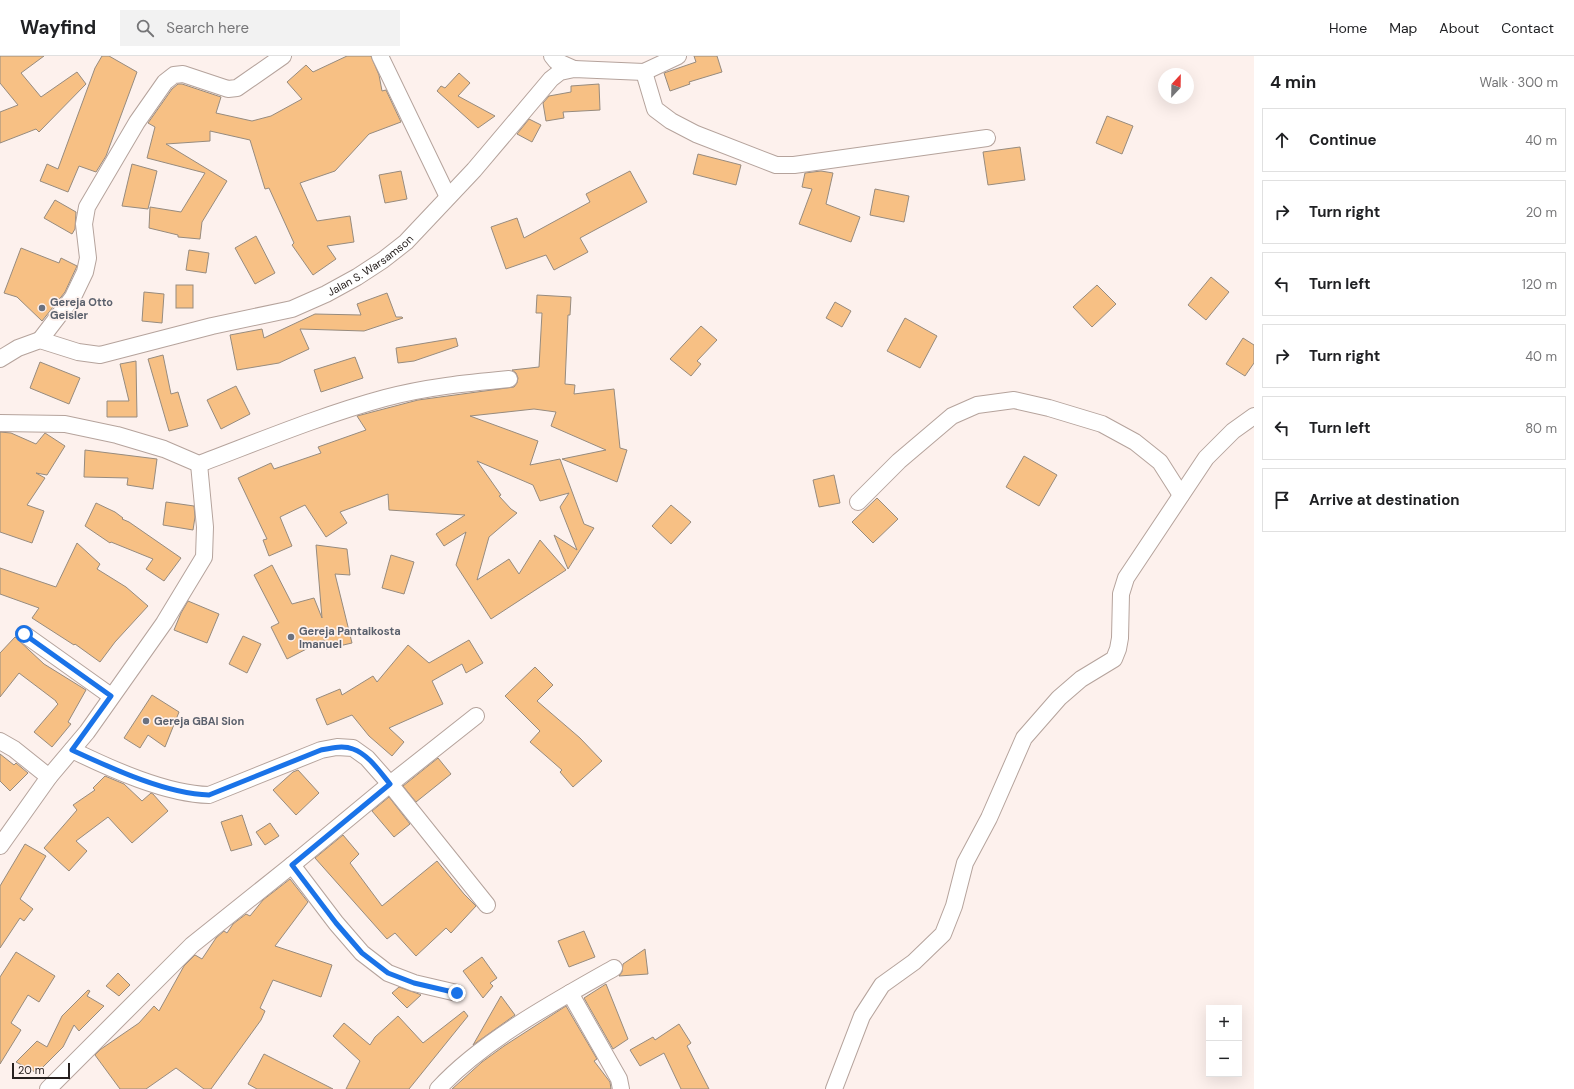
<!DOCTYPE html>
<meta charset="utf-8">
<style>
body{margin:0;font-family:"DM Sans",sans-serif;background:#f2f2f2;color:#202124}
.controls{position:absolute;right:12px;bottom:12px;display:grid;overflow:hidden;border-radius:0px;box-shadow:0 4px 16px #0002}
.controls button{width:36px;height:36px;display:grid;place-items:center;padding:0;border:0;border-bottom:1px solid #e0e0e0;background:#fff;color:#202124;font:20px sans-serif}
.compass{position:absolute;left:1158px;top:12px;width:36px;height:36px;border-radius:50%;background:#fff;box-shadow:0 4px 16px #0002;rotate:22deg}
.scale{position:absolute;left:12px;bottom:10px;width:58px;box-sizing:border-box;padding-left:4px;border:2px solid #27201e;border-top:0;font-size:11px;line-height:14px;white-space:nowrap;color:#27201e;-webkit-text-stroke:3px #fdf1ed;paint-order:stroke}
.stop{position:absolute;width:12px;height:12px;margin:-9px;border:3px solid #1a73e8;border-radius:50%;background:#fff}
.stop.end{background:#1a73e8;border-color:#fff;box-shadow:0 1px 4px #0008}
.list{margin:0;padding:0;list-style:none}
h2{display:flex;justify-content:space-between;align-items:center;height:52px;margin:0;padding:0 16px;font-size:17px}
h2 small{font-size:13px;font-weight:400;color:#757577}
.list li{display:grid;grid-template-columns:26px 1fr auto;gap:12px;align-items:center;box-sizing:border-box;height:64px;margin:0 8px 8px;padding:0 8px;border:1px solid #e0e0e0;border-radius:0px}
.list b{display:block;font-size:15px;white-space:nowrap}
.list em{font-size:13px;font-style:normal;color:#757577}
.icon{flex:none;width:22px;height:22px;fill:none;stroke:currentColor;stroke-width:2;stroke-linecap:round;stroke-linejoin:round}
.map{position:relative;flex:none;width:1254px;height:1033px;overflow:hidden}
header{display:flex;align-items:center;gap:24px;box-sizing:border-box;height:56px;padding:0 20px;background:#fff;border-bottom:1px solid #e0e0e0}
header strong{font-size:19px}
nav{display:flex;gap:22px;margin-inline-start:auto;font-size:14px}
.search{width:280px;height:36px;background:#f2f2f2;display:flex;align-items:center;gap:10px;box-sizing:border-box;padding:0 14px;border-radius:0px;color:#757577;font-size:15px}
main{display:flex}
aside{flex:1;background:#fff}
.map>svg:first-child{display:block}
</style>
<header>
<strong>Wayfind</strong>
<div class="search"><svg class="icon" aria-label="search" viewBox="0 0 24 24"><circle cx="10" cy="10" r="6"/><path d="M15 15l6 6"/></svg>Search here</div>
<nav><a>Home</a><a>Map</a><a>About</a><a>Contact</a></nav>
</header>
<main>
<div class="map">
<svg width="1254" height="1033" viewBox="0 0 1254 1033">
<rect width="100%" height="100%" fill="#fdf1ed"/>
<g fill="#f7c084" stroke="#978b7e">
<path d="M0,0h44l-23,17 20,24 36,-25 9,12 -47,48 -3,-3 -36,14v-31l18,-7 -18,-22z"/>
<path d="M102,0h7l28,16 -31,84 -10,16 -17,-6 -11,26 -28,-11 7,-17 11,5 37,-101z"/>
<path d="M347,0h24l8,19 3,16 4,-1 15,32 -32,12 -34,37 -35,12 17,38 33,-5 4,26 -27,4 9,13 -23,16 -21,-30 2,-2 -25,-55 -4,1 -15,-49 -40,-9v10l-44,3 61,37 -25,41 -2,17 -22,-2v-2l-29,-7 1,-21 31,5 24,-39 -58,-15 8,-31 -7,-4 24,-34 6,-5h4l39,13 -5,16 36,8 19,-5 31,-17 -15,-17 19,-17 7,7z"/>
<path d="M694,0h23l5,16 -33,10 1,2 -20,7 -6,-18 32,-11z"/>
<path d="M459,17l11,10 -12,13 37,20 -17,12 -41,-37 4,-5 4,2z"/>
<path d="M599,28l1,26 -37,2 1,6 -18,3 -3,-18 6,-7 22,-4v-6z"/>
<path d="M1107,60l26,10 -11,28 -26,-11z"/>
<path d="M529,63l12,6 -9,17 -15,-8z"/>
<path d="M1020,91l5,33 -37,5 -5,-33z"/>
<path d="M698,98l43,11 -5,20 -43,-11z"/>
<path d="M132,108l25,7 -9,38 -26,-3z"/>
<path d="M401,115l6,28 -22,4 -6,-28z"/>
<path d="M630,115l17,31 -67,36 8,14 -34,18 -8,-15 -40,14 -15,-42 26,-9 7,20 66,-36 -4,-8z"/>
<path d="M821,115l12,2 -7,31 34,13 -9,25 -52,-18 13,-35 -10,-2 3,-14z"/>
<path d="M875,133l34,7 -5,26 -34,-7z"/>
<path d="M55,144l21,12 -1,17 -3,5 -28,-16z"/>
<path d="M256,180l19,37 -20,11 -20,-36z"/>
<path d="M21,192l38,15 2,-5 16,8 -12,26 -23,29 -25,-24 -13,-4z"/>
<path d="M189,194l20,3 -3,20 -20,-3z"/>
<path d="M1211,221l18,15 -23,28 -18,-15z"/>
<rect x="176" y="229" width="17" height="23"/>
<path d="M1097,229l19,19 -24,23 -19,-20z"/>
<path d="M144,236l20,2 -2,29 -20,-2z"/>
<path d="M387,237l9,24h6l1,1 -39,13 -64,-2 9,20 -30,14 -42,7 -7,-35 32,-6 2,9 51,-24 46,1 -4,-11z"/>
<path d="M537,239l34,2 -1,18h-2l-3,69 10,1 -1,9 40,-5 6,59 7,2 -10,32 -55,-23 44,-9 -55,-24 5,-14 -22,-3 -64,7 68,25 -8,24 30,-6 24,65 10,4 -26,41 -14,-34 23,15 -17,-43 9,-14 -29,8 -7,-16 -56,-24 24,34 -2,1 12,13 6,4 -28,24 -12,43 32,-21 10,15 21,-34 26,30 -75,49 -35,-54 10,-33 -22,14 -8,-12 29,-19 -76,-5 -1,-16 -48,18 7,11 -21,14 -21,-32 -25,12 12,29 -23,10 -6,-16 4,-1 -29,-61 33,-15 3,6 47,-16 -3,-6 48,-17 -9,-14 61,-16 96,-13 3,-4 1,-5 -2,-5 -4,-3 27,-3 3,-54h-6z"/>
<path d="M835,246l16,9 -9,16 -16,-9z"/>
<path d="M905,262l32,18 -17,32 -33,-17z"/>
<path d="M701,270l16,14 -20,21 4,3 -10,12 -21,-17z"/>
<path d="M456,282l2,8 -44,15 -16,2 -2,-15z"/>
<path d="M1243,282l11,7v18l-9,13 -19,-12z"/>
<path d="M163,299l8,39 7,-2 10,34 -19,5 -21,-72z"/>
<path d="M355,301l8,21 -42,14 -7,-22z"/>
<path d="M136,305l1,56h-30v-16h22l-9,-37z"/>
<path d="M40,306l40,16 -11,26 -39,-16z"/>
<path d="M236,330l14,28 -29,15 -14,-29z"/>
<path d="M0,376l11,1 25,11 9,-11 20,13 -18,29 -11,-2 9,5 -18,27 17,6 -12,32 -32,-11z"/>
<path d="M85,394l72,9 -4,30 -26,-4 1,-7 -44,-1z"/>
<path d="M1024,400l33,19 -18,31 -33,-19z"/>
<path d="M834,419l6,28 -21,4 -6,-27z"/>
<path d="M877,442l21,21 -25,24 -21,-21z"/>
<path d="M166,446l28,4 1,11 -2,13 -30,-5z"/>
<path d="M96,447l19,9 8,6 -1,1 7,3 52,36 -17,23 -18,-12 7,-10 -42,-17 -1,1 -25,-17z"/>
<path d="M671,449l20,17 -20,22 -19,-18z"/>
<path d="M77,487l23,21 -3,5 29,18 22,19 -33,36 -15,20 -25,-18 -1,1 -42,-27 7,-10 -39,-14v-26l56,19z"/>
<path d="M316,489l31,4 3,26 -15,-1 17,69 -26,6 -2,-9 -37,19 -16,-32 8,-4 -25,-48 18,-10 20,39 22,-6 8,20z"/>
<path d="M391,499l23,7 -10,32 -22,-6z"/>
<path d="M188,545l31,13 -12,29 -33,-13 7,-17z"/>
<path d="M243,580l18,8 -14,29 -18,-9z"/>
<path d="M15,581l29,27 42,26 -18,32 3,2 -19,23 -18,-15 24,-28 -2,-2v-1l-37,-28 -19,24v-44z"/>
<path d="M469,584l14,23 -17,10 -4,-9 -30,17 11,23 -54,24 15,14 -12,14 -23,-20 -17,-21 -25,10 -11,-26 24,-10 2,6 31,-19 4,6 31,-37 21,18z"/>
<path d="M535,611l18,18 -16,16 43,37 22,23 -29,26 -13,-15 2,-2 -32,-28 10,-11 -35,-35z"/>
<path d="M152,639l27,17 -14,35 -17,-12 -8,13 -16,-10z"/>
<path d="M0,698l14,11 2,-2 12,10 -18,18 -10,-10z"/>
<path d="M438,702l13,16 -35,28 -13,-16z"/>
<path d="M298,714l21,23 -23,22 -23,-25 20,-18z"/>
<path d="M105,720l19,8 18,17 9,-8 2,1 15,17 -36,32 -24,-26 -32,24 11,10 -18,20 -25,-23 33,-38 -4,-5 22,-15 -2,-2z"/>
<path d="M389,741l21,27 -16,13 -22,-26z"/>
<path d="M242,759l10,30 -21,6 -10,-29z"/>
<path d="M270,767l9,13 -14,9 -9,-13z"/>
<path d="M343,779l16,19 -9,9 32,43 55,-45 27,33 12,12 -25,27 -5,-5 -30,28 -21,-23 -8,6 -72,-81z"/>
<path d="M25,788l21,12 -26,43 13,10 -9,12 -4,-3 -20,30v-62z"/>
<path d="M290,823l18,23 -33,44 57,19 -11,32 -48,-17 -13,28 5,3 -4,9 -50,69h-7l-28,-21 -30,21h-26l-25,-34 6,-6 38,-26 15,-17 5,5 25,-45 11,-11 7,4 14,-21 8,-7 3,2 6,-9 13,-10 4,2 13,-16z"/>
<path d="M584,875l11,26 -26,10 -11,-26z"/>
<path d="M645,893l3,25 -29,2 3,-4 1,-8z"/>
<path d="M16,896l39,24 -16,26 -11,-7 -17,28 10,7 -21,34v-87z"/>
<path d="M482,901l15,21 -7,5 3,3 -10,12 -20,-27z"/>
<path d="M118,917l12,12 -11,11 -13,-10z"/>
<path d="M606,928l22,55 -15,10 -29,-51z"/>
<path d="M399,931l20,7 2,1 -14,13 -15,-15z"/>
<path d="M88,934l2,1 -3,5 17,10 -25,25 -5,-6 -11,22 -26,26 -21,-11 21,-21 10,6 15,-31z"/>
<path d="M501,940l14,19 -42,30z"/>
<path d="M566,950l31,53 -3,2 16,21 1,7h-159l30,-27 22,-16z"/>
<path d="M464,955l4,5 -59,73h-63l14,-28 -27,-25 11,-13 26,22 5,-8 23,-21 25,27z"/>
<path d="M679,968l12,19 -4,3 22,43h-28l-17,-36 -24,13 -10,-16 23,-13 2,3z"/>
<path d="M264,998l69,35h-76l-9,-5z"/>
</g>
<g fill="none" stroke-linecap="round" stroke-linejoin="round">
<defs>
<g id="street">
<path d="M380,0l68,141"/>
<path d="M552,0l4,5 18,8"/>
<path d="M644,16l11,37 16,12 25,13 80,31h18l193,-27"/>
<path d="M40,284l33,-43 12,-25 3,-14 -4,-34 3,-17 50,-85 28,-40 9,-7 9,-1 45,15 9,-1 46,-32"/>
<path id="s1" d="M0,303l18,-11 22,-8 38,12 22,3 112,-29 80,-17 34,-15 31,-17 26,-17 23,-18 68,-72 77,-91 9,-7 14,-3 70,3 34,-16"/>
<path d="M0,367l65,1 52,11 47,14 35,15c61,-23 123,-49 186,-66 41,-11 82,-15 124,-19"/>
<path d="M858,446l41,-41 53,-45 25,-11 37,-5 35,8 53,16 33,18 25,20 21,33"/>
<path d="M24,578l87,62"/>
<path d="M0,685l14,8 35,28"/>
<path d="M72,694c39,19 94,44 137,45l112,-45 16,-3 16,1 14,10 23,26 97,121"/>
<path d="M0,790l49,-69 38,-45 77,-109 40,-66 1,-30 -6,-63"/>
<path d="M292,809l44,58 26,30 26,20 26,10 43,10"/>
<path d="M570,937l49,86 2,10"/>
<path d="M48,1033l144,-144 100,-80 98,-81 86,-68"/>
<path d="M438,1033c45,-49 118,-88 176,-121"/>
<path d="M834,1033l28,-73 20,-31 32,-23 29,-28 11,-28 11,-43 24,-45 35,-80 35,-40 22,-19 33,-20 4,-10 2,-11 1,-44 5,-16 80,-120 27,-27 21,-15"/>
</g>
</defs>
<use href="#street" stroke="#b5a39c" stroke-width="18"/>
<use href="#street" stroke="#fff" stroke-width="16"/>
</g>
<g fill="none" stroke-linecap="round" stroke-linejoin="round">
<path stroke="#1a73e8" stroke-width="5" d="M24,578l87,62 -39,54c39,18 94,44 137,45l112,-45c10,-2 22,-5 32,-1 15,5 27,23 37,35l-98,81 44,58 26,30 26,20 26,10 43,10"/>
</g>
<g fill="#6b7280" stroke="#fdf1ed" stroke-width="1.5">
<circle cx="42" cy="252" r="4"/>
<circle cx="291" cy="581" r="4"/>
<circle cx="146" cy="665" r="4"/>
</g>
<g text-anchor="middle" stroke-width="3.5" stroke-linejoin="round" paint-order="stroke">
<g font-size="11" fill="#27201e" stroke="#fdf1ed">
<text dy="4" stroke="none"><textPath href="#s1" startOffset="394">Jalan S. Warsamson</textPath></text>
</g>
<g font-size="11" font-weight="bold" fill="#5b616d" stroke="#fdf1ed" text-anchor="start">
<text x="50" y="250">Gereja Otto<tspan x="50" dy="13">Geisler</tspan></text>
<text x="299" y="579">Gereja Pantaikosta<tspan x="299" dy="13">Imanuel</tspan></text>
<text x="154" y="669">Gereja GBAI Sion</text>
</g>
</g>
</svg>
<div class="controls">
<button>+</button>
<button>−</button>
</div>
<svg class="compass" viewBox="-18 -18 36 36"><path d="M0-13l5 13h-10z" fill="#e53935"/><path d="M0 13l5-13h-10z" fill="#757577"/></svg>
<div class="scale">20 m</div>
<div class="stop" style="left:24px;top:578px"></div>
<div class="stop end" style="left:457px;top:937px"></div>
</div>
<aside>
<h2>4 min<small>Walk · 300 m</small></h2>
<ul class="list">
<li><svg class="icon" aria-label="ahead" viewBox="0 0 24 24"><path d="M12 20V5M6 11l6-6 6 6"/></svg><div><b>Continue</b></div><em>40 m</em></li>
<li><svg class="icon" aria-label="right" viewBox="0 0 24 24"><path d="M7 20v-9h11M14 6l5 5-5 5"/></svg><div><b>Turn right</b></div><em>20 m</em></li>
<li><svg class="icon" aria-label="left" viewBox="0 0 24 24"><path d="M17 20v-9H6M10 6l-5 5 5 5"/></svg><div><b>Turn left</b></div><em>120 m</em></li>
<li><svg class="icon" aria-label="right" viewBox="0 0 24 24"><path d="M7 20v-9h11M14 6l5 5-5 5"/></svg><div><b>Turn right</b></div><em>40 m</em></li>
<li><svg class="icon" aria-label="left" viewBox="0 0 24 24"><path d="M17 20v-9H6M10 6l-5 5 5 5"/></svg><div><b>Turn left</b></div><em>80 m</em></li>
<li><svg class="icon" aria-label="arrive" viewBox="0 0 24 24"><path d="M6 21V4h12l-3 4 3 4H6"/></svg><div><b>Arrive at destination</b></div></li>
</ul>
</aside>
</main>
